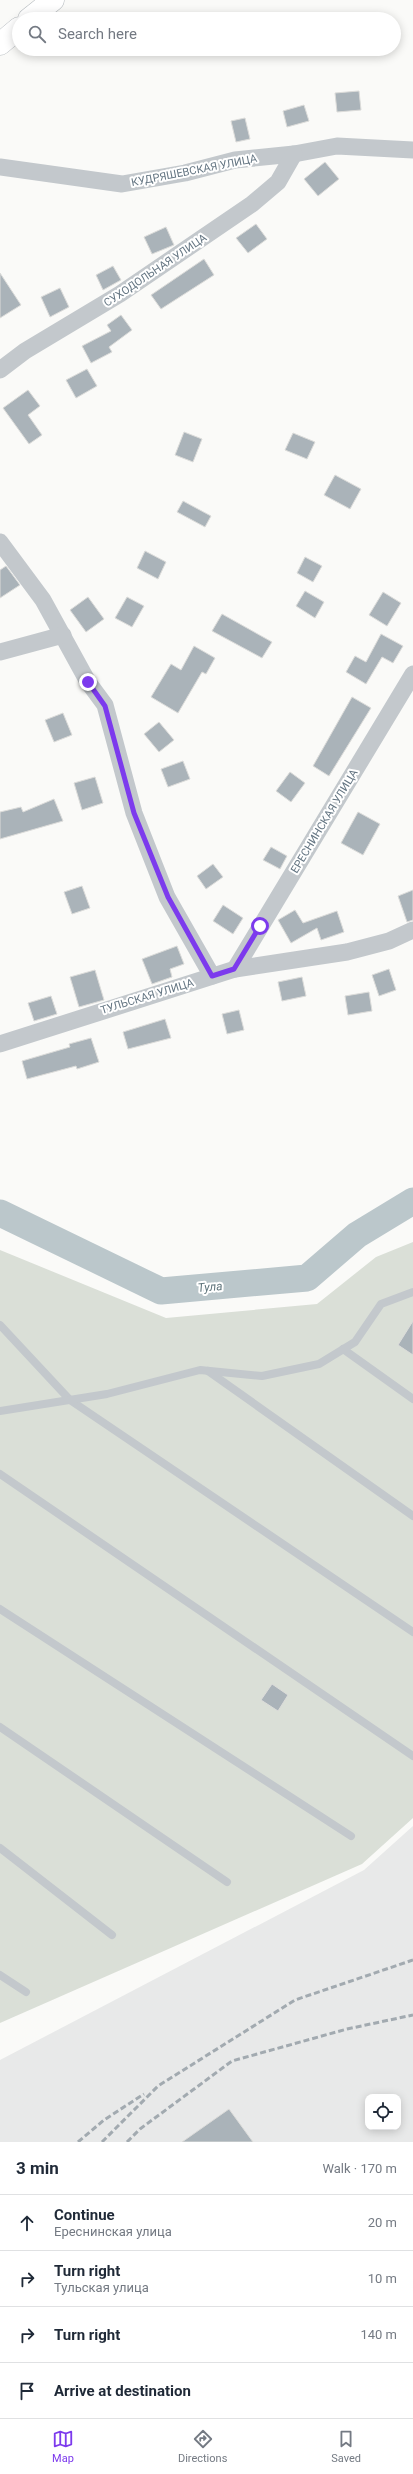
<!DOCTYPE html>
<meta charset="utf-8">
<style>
body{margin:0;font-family:Roboto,sans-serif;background:#f2f2f3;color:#1f2937}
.controls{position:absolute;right:12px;bottom:12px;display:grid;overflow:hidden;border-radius:8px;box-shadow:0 2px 10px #0003}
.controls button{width:36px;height:36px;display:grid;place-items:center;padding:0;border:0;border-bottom:1px solid #e0e1e3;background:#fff;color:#1f2937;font:20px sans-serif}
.stop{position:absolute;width:12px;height:12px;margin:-9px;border:3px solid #7c3aed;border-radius:50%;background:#fff}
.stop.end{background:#7c3aed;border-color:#fff;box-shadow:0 1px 4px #0008}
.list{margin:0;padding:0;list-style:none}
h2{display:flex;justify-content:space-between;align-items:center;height:52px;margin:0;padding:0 16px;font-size:17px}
h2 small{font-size:13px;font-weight:400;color:#747a83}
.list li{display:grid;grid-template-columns:26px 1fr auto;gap:12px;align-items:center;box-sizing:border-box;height:56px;padding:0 16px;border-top:1px solid #e0e1e3}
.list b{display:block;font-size:15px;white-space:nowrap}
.list p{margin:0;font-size:13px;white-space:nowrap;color:#747a83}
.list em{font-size:13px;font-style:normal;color:#747a83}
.icon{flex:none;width:22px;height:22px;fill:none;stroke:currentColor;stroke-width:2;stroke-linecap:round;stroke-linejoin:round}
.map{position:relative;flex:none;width:413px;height:2142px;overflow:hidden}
.search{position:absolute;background:#fff;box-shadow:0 2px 10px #0003;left:12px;right:12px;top:12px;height:44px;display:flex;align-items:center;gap:10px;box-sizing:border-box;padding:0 14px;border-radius:22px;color:#747a83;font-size:15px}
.sheet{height:276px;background:#fff}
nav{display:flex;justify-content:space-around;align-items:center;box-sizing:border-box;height:56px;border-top:1px solid #e0e1e3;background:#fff;font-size:11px;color:#747a83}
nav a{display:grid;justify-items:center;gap:2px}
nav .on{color:#7c3aed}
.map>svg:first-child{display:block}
</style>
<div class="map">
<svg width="413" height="2142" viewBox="0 0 413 2142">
<rect width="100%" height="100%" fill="#fafaf8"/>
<path fill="#e8e9e9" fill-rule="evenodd" d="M413,1826v316h-413v-82l364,-190zM368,2097h30v30h-30z"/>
<path fill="#dadfd7" d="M413,1242v576l-51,46 -362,159v-773l166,68 151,-14 59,-47z"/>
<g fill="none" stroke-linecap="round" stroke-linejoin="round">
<path stroke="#bbc7cb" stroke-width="27" d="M0,1213l161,78 146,-13 50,-43 56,-34"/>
</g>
<g fill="#aab3b9" stroke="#dcdcda">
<path d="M359,91l2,19 -24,2 -2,-19z"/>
<path d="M304,105l5,16 -22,6 -4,-16z"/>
<path d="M245,118l5,21 -14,3 -5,-21z"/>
<path d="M325,162l14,17 -21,17 -14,-17z"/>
<path d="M256,224l11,15 -19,14 -12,-15z"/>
<path d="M166,227l8,18 -22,9 -8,-17z"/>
<path d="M204,259l10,16 -53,34 -10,-14z"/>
<path d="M113,266l8,14 -18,10 -7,-15z"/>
<path d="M0,273l21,32 -21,13z"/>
<path d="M60,288l9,19 -19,10 -9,-20z"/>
<path d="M121,315l11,15 -23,17 3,5 -21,11 -9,-17 29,-15 -4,-6z"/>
<path d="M87,369l10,17 -21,12 -10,-18z"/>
<path d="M28,390l12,16 -12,9 14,20 -13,9 -26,-36z"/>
<path d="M184,432l18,7 -9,23 -18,-7z"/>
<path d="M293,433l22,9 -8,17 -22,-9z"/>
<path d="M335,475l26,14 -11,20 -26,-14z"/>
<path d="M183,501l28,15 -6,11 -28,-15z"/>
<path d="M145,551l21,11 -8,17 -21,-11z"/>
<path d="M305,557l17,9 -9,16 -16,-9z"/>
<path d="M6,566l14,19 -20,13v-28z"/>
<path d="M305,591l19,11 -9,16 -19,-12z"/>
<path d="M383,592l18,11 -14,23 -18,-11z"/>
<path d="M88,597l16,22 -18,13 -16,-22z"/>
<path d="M127,597l17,9 -12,21 -17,-9z"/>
<path d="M222,614l50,28 -10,16 -50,-27z"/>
<path d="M381,634l22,12 -10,17 -11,-6 -16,27 -20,-12 9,-16 11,6z"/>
<path d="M194,646l21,12 -9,16 -4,-2 -24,41 -27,-16 20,-33 10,6z"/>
<path d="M352,697l19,11 -42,68 -16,-10z"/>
<path d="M63,713l9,22 -18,7 -9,-22z"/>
<path d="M159,722l15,18 -15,12 -15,-18z"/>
<path d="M183,761l7,18 -22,8 -7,-18z"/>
<path d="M290,772l15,11 -14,19 -15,-11z"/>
<path d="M95,777l8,26 -21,7 -8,-27z"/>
<path d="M54,799l9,22 -63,18v-27l21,-5 2,5z"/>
<path d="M358,812l22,12 -17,31 -22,-12z"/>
<path d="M271,847l16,9 -7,13 -17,-9z"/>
<path d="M213,864l10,13 -17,12 -9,-13z"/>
<path d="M82,886l8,22 -18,6 -8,-22z"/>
<path d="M413,890v30l-6,2 -9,-26z"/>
<path d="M223,905l20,13 -10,16 -20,-13z"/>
<path d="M295,910l8,13 34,-12 7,21 -23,8 -4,-12 -26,15 -13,-23z"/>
<path d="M177,946l7,18 -14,5 2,8 -20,7 -10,-25z"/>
<path d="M389,969l7,21 -17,6 -7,-21z"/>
<path d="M95,970l9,30 -25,7 -9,-30z"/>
<path d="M302,977l4,19 -24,5 -4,-19z"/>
<path d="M369,992l3,19 -24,4 -3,-19z"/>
<path d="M51,996l6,18 -23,7 -6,-18z"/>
<path d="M239,1010l5,20 -17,4 -5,-20z"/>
<path d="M165,1019l6,19 -43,11 -5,-17z"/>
<path d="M91,1038l8,24 -22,7 -1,-3 -49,13 -5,-18 48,-14 -1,-3z"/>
<path d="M413,1321v34l-15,-10z"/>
<path d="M272,1684l16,11 -10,16 -17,-11z"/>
<path d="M229,2109l24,33h-71z"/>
</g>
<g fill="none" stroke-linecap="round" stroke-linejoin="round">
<defs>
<g id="primary">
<path d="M29,19l24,-19"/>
<path d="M0,44l19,-16"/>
</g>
</defs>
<use href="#primary" stroke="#b5babe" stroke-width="23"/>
<g stroke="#c3c8cc" stroke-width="8">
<path d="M0,1325l70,75 343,232"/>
<path d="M343,1349l70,50"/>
<path d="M208,1371l205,145"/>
<path d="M0,1411l107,-17 93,-24 62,6 57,-12 36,-22 26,-38 32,-12"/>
<path d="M0,1474l413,282"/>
<path d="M0,1609l351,227"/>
<path d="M0,1727l227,155"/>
<path d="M0,1848l112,87"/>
<path d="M0,1975l26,17"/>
</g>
<g stroke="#c3c8cc" stroke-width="17">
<path d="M0,167l122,17 63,-11 50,-13 59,-6 43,-8 76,4"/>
<path d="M0,370l25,-19 95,-57 132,-90 26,-22 16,-28"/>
<path d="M0,542l43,58 45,82 17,23 29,108 33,84 45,79"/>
<path d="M0,652l63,-17"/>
<path d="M235,969l178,-295"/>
<path d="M0,1044l235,-75 112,-17 42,-11 24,-11"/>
</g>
<use href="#primary" stroke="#fff" stroke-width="22"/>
<g stroke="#a2aab0" stroke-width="3" stroke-dasharray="6 3" stroke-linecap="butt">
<path d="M78,2142l26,-22 40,-26"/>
<path d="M102,2142l56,-56 137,-86 118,-40"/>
<path d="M127,2142l13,-13 92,-68 115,-32 66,-14"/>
</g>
</g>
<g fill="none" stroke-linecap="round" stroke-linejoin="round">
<path stroke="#7c3aed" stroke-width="5" d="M88,682l17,24 29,107 34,84 44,79 22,-7 26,-43"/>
</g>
<g text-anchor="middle" stroke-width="4" stroke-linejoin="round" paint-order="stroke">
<g font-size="11" fill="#657683" stroke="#fff">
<text transform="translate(194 170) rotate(-11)" y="4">КУДРЯШЕВСКАЯ УЛИЦА</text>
<text transform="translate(155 270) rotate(-34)" y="4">СУХОДОЛЬНАЯ УЛИЦА</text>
<text transform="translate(324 821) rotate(-59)" y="4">ЕРЕСНИНСКАЯ УЛИЦА</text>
<text transform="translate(147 996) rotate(-17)" y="4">ТУЛЬСКАЯ УЛИЦА</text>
</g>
<g font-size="12" font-style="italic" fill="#60757c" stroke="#fff">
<text transform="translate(210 1287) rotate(-5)" y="4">Тула</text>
</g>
</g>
</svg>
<div class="controls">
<button><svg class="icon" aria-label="locate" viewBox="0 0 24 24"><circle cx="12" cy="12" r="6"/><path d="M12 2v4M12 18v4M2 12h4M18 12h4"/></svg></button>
</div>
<div class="stop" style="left:260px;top:926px"></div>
<div class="stop end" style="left:88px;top:682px"></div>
<div class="search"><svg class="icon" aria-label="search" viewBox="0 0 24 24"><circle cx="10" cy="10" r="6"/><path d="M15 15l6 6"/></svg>Search here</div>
</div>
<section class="sheet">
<h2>3 min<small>Walk · 170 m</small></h2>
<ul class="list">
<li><svg class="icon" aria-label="ahead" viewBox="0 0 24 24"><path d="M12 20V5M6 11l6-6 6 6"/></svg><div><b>Continue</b><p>Ереснинская улица</p></div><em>20 m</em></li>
<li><svg class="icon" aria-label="right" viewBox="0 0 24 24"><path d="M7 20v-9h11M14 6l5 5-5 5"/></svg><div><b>Turn right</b><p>Тульская улица</p></div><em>10 m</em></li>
<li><svg class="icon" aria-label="right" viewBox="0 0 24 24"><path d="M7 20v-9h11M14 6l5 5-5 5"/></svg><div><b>Turn right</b></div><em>140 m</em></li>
<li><svg class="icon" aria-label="arrive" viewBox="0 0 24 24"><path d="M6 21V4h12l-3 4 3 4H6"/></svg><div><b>Arrive at destination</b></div></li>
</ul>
</section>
<nav>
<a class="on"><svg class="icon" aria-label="map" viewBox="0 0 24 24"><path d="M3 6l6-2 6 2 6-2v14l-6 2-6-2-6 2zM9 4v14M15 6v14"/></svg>Map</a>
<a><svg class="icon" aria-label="directions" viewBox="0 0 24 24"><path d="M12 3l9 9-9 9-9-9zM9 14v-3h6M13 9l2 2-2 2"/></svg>Directions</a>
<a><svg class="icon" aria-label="saved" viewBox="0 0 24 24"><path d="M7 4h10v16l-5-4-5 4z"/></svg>Saved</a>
</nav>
